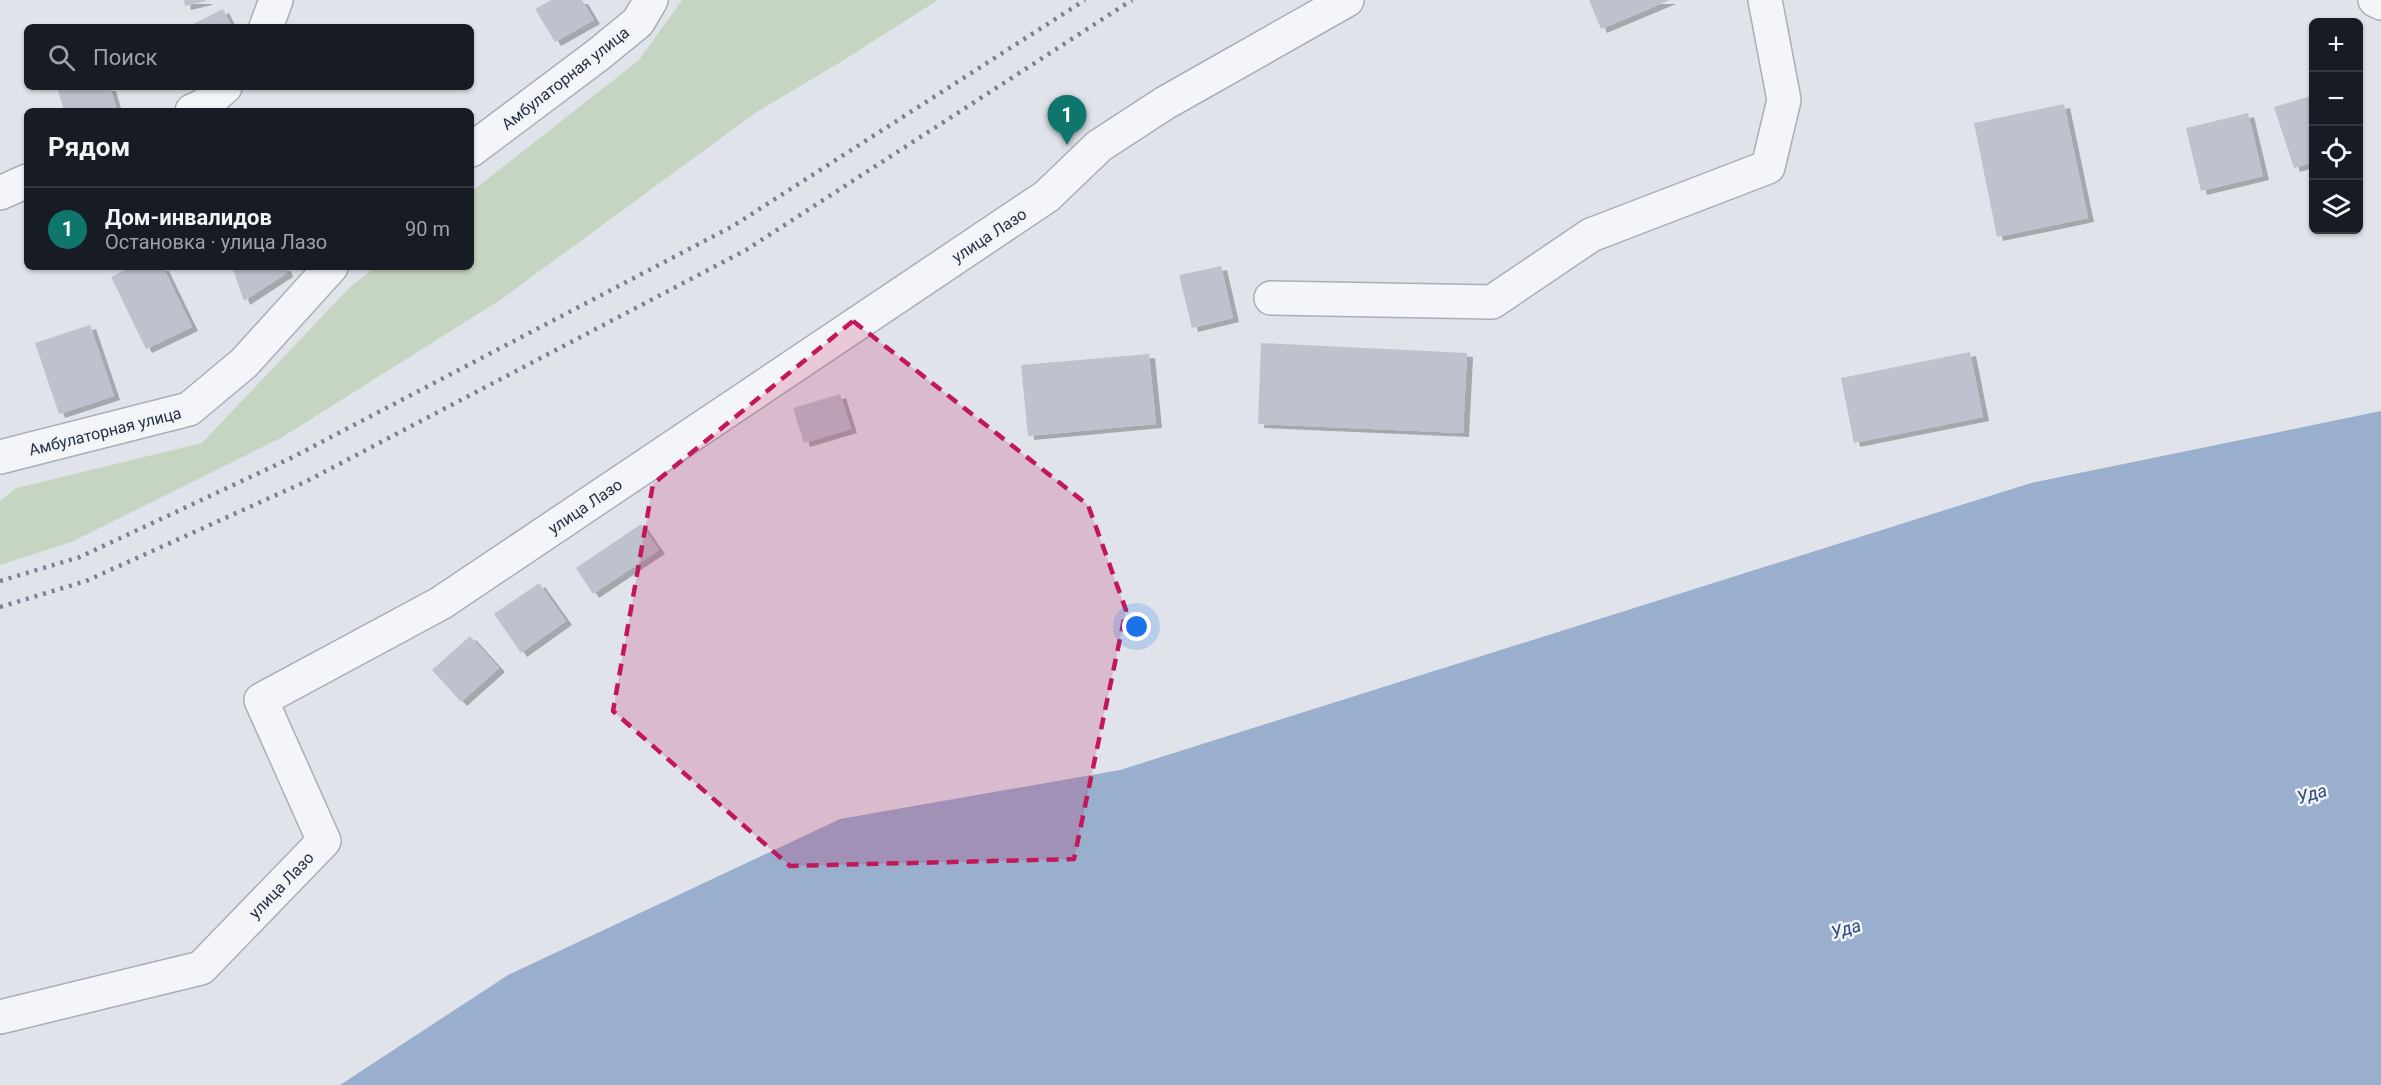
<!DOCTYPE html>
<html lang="ru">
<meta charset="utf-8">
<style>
body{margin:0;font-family:Roboto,sans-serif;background:#20242c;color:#f1f3f6}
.controls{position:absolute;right:18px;top:18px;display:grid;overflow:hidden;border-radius:9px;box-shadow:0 2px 4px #0004}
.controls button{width:54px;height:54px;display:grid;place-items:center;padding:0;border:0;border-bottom:2px solid #363941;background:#171b24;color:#f1f3f6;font:30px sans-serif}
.you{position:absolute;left:1137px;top:627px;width:21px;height:21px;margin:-15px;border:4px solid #fff;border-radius:50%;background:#1a73e8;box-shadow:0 0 0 9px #1a73e833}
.badge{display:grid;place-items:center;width:39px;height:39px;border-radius:50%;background:#0f766e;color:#fff;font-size:20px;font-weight:700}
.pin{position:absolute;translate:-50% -50px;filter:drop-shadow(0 2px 3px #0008)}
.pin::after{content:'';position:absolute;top:32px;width:21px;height:18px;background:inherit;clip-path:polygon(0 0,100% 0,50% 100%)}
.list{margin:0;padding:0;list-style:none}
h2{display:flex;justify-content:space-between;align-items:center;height:78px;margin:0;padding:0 24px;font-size:26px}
h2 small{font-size:20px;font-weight:400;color:#9ea1a6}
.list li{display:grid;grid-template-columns:39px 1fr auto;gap:18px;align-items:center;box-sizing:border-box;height:84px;padding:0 24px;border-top:2px solid #363941}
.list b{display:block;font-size:22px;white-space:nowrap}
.list p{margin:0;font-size:20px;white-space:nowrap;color:#9ea1a6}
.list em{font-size:20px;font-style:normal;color:#9ea1a6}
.icon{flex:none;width:33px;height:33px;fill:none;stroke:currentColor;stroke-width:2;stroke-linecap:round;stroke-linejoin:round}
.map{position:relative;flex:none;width:2381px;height:1085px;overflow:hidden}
.search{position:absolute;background:#171b24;box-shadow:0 2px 4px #0004;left:24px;top:24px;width:450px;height:66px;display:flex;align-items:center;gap:15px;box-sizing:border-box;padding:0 21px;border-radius:9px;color:#9ea1a6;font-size:22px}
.panel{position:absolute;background:#171b24;box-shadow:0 2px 4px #0004;left:24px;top:108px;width:450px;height:162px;border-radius:9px}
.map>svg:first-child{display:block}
</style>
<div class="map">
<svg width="2381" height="1085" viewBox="0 0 2381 1085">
<defs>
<filter id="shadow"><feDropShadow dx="6" dy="4" stdDeviation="0" flood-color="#0004"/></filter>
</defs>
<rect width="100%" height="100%" fill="#e0e4ea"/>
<path fill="#c5d5c1" d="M682,0h256l-99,63 -81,48 -258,189 -219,138 -210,104 -71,23v-64l16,-13 186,-45 147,-155 26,-21h96v-75l168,-132z"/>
<path fill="#99afcd" d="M2381,411v674h-2041l168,-110 332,-156 280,-49 911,-287z"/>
<g fill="#bdc2ce" filter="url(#shadow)">
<path d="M184,0h22v1l-21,5z"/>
<path d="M551,0h31l12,20 -39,22 -20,-33z"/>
<path d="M1589,0h81l-69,29z"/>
<path d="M223,9l9,18h-45z"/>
<path d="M57,87h53l7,24h-53z"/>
<path d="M2314,95v67l-20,6 -20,-61z"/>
<path d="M2064,104l24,114 -91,19 -23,-114z"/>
<path d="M2248,113l15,63 -62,15 -15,-63z"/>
<path d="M1221,266l12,52 -41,10 -13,-53z"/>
<path d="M131,267h32l29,60 -46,22 -35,-72z"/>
<path d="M232,267h53l2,6 -43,28z"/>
<path d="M90,325l24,71 -55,18 -24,-71z"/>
<path d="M1261,343l206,10 -4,80 -205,-9z"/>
<path d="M1970,352l13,65 -129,26 -13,-65z"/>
<path d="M1149,354l7,70 -128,12 -7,-71z"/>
<path d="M840,394l11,35 -47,14 -11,-35z"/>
<path d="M641,524l18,26 -66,44 -17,-26z"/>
<path d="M539,583l27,38 -45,32 -27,-39z"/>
<path d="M470,636l29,32 -38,34 -29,-32z"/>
</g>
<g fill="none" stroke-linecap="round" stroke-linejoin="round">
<defs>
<g id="minor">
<path d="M2375,0l6,3"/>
<path d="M266,27l10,-27"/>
<path d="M192,111l11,-5 22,-19"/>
<path d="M471,150l128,-96 39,-32 13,-22"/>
<path d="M0,193l27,-12"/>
<path d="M1271,298l221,4 99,-67 177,-68 16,-67 -19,-100"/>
<path d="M0,457l189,-48 55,-46 87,-96"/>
<path d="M0,1017l201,-49 123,-127 -63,-141 180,-97 606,-407 52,-50 66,-43 182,-103"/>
</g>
</defs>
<use href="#minor" stroke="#a8aeb8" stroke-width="36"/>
<use href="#minor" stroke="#f3f5f8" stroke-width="33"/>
<g stroke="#798195" stroke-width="4.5" stroke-dasharray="3 6" stroke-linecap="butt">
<path d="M0,581l80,-24 213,-100 440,-231 352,-226"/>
<path d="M0,607l86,-26 221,-100 439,-231 386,-250"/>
</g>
</g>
<path fill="#c2185b" fill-opacity="0.2" stroke="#c2185b" stroke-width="4.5" stroke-dasharray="12 8" stroke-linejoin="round" d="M853,321l235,184 38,105 -52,249 -284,7 -177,-155 40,-227z"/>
<g text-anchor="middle" stroke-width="5" stroke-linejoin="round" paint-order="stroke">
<g font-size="16" fill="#273043" stroke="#f0f3f7">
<text transform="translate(565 78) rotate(-38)" y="6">Амбулаторная улица</text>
<text transform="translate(989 235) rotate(-33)" y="6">улица Лазо</text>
<text transform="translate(105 431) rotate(-14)" y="6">Амбулаторная улица</text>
<text transform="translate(585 506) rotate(-34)" y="6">улица Лазо</text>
<text transform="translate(281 885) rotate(-46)" y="6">улица Лазо</text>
</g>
<g font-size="18" font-style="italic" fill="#2e4b7a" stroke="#f0f3f7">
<text transform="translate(2312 794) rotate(-16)" y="6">Уда</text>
<text transform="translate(1846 929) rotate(-16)" y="6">Уда</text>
</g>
</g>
</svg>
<div class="controls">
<button>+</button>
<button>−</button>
<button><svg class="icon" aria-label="locate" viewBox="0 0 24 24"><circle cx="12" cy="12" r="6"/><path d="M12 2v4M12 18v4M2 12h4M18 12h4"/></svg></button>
<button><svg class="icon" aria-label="layers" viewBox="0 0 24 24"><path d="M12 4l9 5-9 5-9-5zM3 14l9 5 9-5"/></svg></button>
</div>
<div class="you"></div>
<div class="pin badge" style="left:1067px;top:145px">1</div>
<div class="search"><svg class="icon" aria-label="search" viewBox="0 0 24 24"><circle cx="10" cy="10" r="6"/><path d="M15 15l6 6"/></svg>Поиск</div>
<section class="panel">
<h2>Рядом<small></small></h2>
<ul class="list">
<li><span class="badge">1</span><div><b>Дом-инвалидов</b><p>Остановка · улица Лазо</p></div><em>90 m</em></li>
</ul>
</section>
</div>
